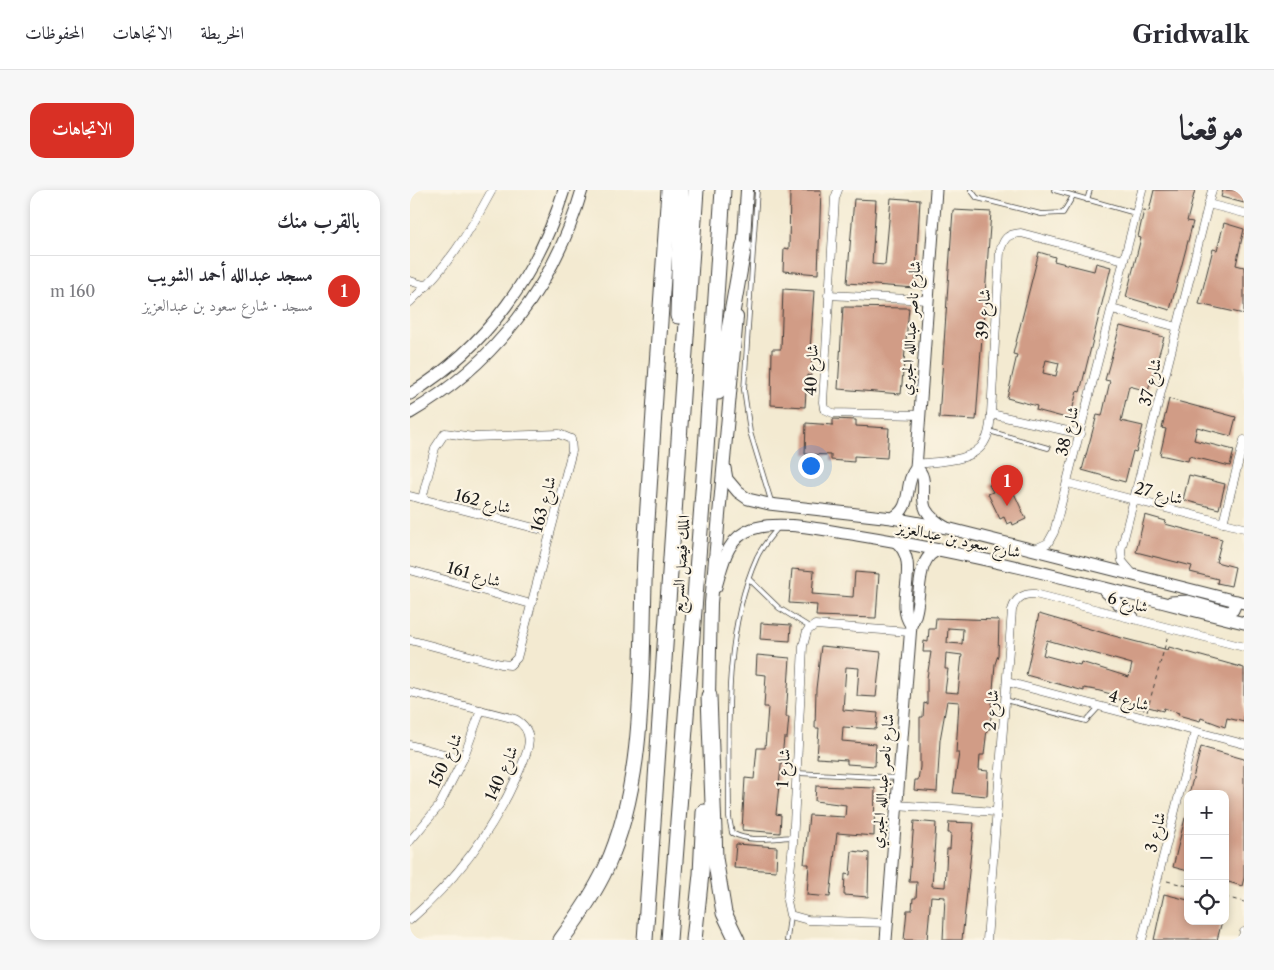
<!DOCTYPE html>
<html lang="ar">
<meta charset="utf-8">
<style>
body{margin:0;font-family:"Libre Caslon Text",Amiri,serif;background:#f7f7f7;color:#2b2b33;direction:rtl}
.controls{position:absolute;right:15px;bottom:15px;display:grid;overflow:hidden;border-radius:10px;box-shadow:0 2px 8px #0003}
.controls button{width:45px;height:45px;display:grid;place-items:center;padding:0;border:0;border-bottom:1px solid #e1e1e2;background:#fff;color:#2b2b33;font:25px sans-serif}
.you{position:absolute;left:400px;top:275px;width:18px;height:18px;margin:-12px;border:4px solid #fff;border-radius:50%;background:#1a73e8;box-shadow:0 0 0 8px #1a73e833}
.badge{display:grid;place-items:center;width:32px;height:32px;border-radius:50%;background:#d93025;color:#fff;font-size:16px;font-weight:700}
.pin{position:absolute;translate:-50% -41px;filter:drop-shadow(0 1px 2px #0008)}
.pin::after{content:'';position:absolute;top:26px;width:18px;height:15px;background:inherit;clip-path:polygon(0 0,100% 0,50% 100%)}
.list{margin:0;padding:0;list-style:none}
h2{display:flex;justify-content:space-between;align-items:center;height:65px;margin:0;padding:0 20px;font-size:21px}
h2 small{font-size:16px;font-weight:400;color:#7c7c81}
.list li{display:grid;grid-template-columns:32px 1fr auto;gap:15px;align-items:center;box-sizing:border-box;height:70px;padding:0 20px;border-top:1px solid #e1e1e2}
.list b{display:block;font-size:19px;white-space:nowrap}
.list p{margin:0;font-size:16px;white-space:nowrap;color:#7c7c81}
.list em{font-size:16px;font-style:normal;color:#7c7c81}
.icon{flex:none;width:28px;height:28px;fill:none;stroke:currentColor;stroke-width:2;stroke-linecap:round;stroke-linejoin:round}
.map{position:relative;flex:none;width:834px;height:750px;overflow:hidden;direction:ltr;border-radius:15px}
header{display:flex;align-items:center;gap:30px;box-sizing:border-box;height:70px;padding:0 25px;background:#fff;border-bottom:1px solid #e1e1e2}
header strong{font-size:24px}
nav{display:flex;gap:28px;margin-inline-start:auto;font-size:18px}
.intro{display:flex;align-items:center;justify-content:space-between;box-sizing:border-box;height:120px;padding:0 30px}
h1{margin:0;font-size:35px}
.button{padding:12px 22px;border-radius:15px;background:#d93025;color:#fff;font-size:18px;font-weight:700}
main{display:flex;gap:30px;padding:0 30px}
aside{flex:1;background:#fff;border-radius:15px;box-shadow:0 2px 8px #0003}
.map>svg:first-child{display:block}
</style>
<header>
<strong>Gridwalk</strong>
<nav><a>الخريطة</a><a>الاتجاهات</a><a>المحفوظات</a></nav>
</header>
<div class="intro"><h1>موقعنا</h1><a class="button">الاتجاهات</a></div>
<main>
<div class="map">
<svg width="834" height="750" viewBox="0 0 834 750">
<rect width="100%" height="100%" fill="#fcf5e5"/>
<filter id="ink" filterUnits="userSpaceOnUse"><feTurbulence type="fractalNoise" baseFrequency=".02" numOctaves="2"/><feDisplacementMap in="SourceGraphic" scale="10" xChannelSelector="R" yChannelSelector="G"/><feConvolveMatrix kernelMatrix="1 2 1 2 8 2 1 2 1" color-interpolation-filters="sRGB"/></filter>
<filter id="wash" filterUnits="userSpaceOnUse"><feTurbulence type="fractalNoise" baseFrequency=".0096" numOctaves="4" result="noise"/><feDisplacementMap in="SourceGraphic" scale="20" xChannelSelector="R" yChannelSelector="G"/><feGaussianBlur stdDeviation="1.12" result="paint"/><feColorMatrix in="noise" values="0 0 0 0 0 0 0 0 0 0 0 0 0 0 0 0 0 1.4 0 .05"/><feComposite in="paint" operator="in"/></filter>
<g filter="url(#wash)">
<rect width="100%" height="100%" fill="#f3ead1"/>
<g id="blocks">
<g fill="#d19c86" fill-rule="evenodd">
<path d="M380,0h31l-3,84 -35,-3 1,-23 5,1z"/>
<path d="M744,0h41l-8,31 6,1 -23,88 -44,-13 15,-59 -3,-1 6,-27 5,1z"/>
<path d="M813,0h21v13l-23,-6z"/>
<path d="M481,8l29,2 -5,88 -68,-5 7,-84 22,1 -4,64 13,1z"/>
<path d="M543,20l38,2 -15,208 -37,-2z"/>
<path d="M814,33l20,6 -8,36 8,2v47l-45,-10 14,-55 4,1z"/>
<path d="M629,62l16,5 -1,4 40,10 2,-8 15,4 -31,125 -3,-1 -7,28 -34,-9 1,-4 -30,-8 10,-43 -4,-1zM636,170l13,3 -3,13 -13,-3z"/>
<path d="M373,99l31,2 -4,60h2l-1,25 -4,-1 -2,32 -34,-2 1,-56h9z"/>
<path d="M433,117l66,1 -8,86 -63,-5z"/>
<path d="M710,136l44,11 -16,54 -19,-5 -8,35 22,5 -7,26 -3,-1 -8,31 -43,-12 15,-55 5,1 8,-35 -5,-1z"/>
<path d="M759,209l67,18 -5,19 -34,-9 -3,13 40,10 -4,16 -41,-10 -1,5 -28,-6 6,-26 -4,-1z"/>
<path d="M423,229l23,1v6l33,2 -2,30 -33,-2v6l-23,-2v-5l-26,-1 1,-31 27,2z"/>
<path d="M779,285l36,9 -6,25 -36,-9z"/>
<path d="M597,288l19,41 -13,6 -1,-3 -5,2 -3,-7 -4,2 -12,-25 5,-2 -4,-7z"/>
<path d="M735,325l21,6 -1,3 57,15 -6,23 19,5 -4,19 -14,-3 1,-4 -28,-7 2,-6 -56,-14z"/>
<path d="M382,379l22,2 -2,23 41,3 2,-25 24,2 -3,44 -60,-2 1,-11 -28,-2z"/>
<path d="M629,424l75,22 54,14 1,-3 75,21v54l-17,-4 -2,9 -24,-9 -1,3 -22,-6 1,-2 -15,-5 -1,3 -18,-5 -1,3 -10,-2v-3l-24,-7 1,-3 -15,-4 -12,-2v3l-58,-16zM637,450l85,24 -3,13 -48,-15 -1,3 -37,-10z"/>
<path d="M526,428l63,2 -1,35 -3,9 -5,65h-3l-3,26h-4l-1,15 9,1 -1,25 -34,-3 6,-40h-3l3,-51 -12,-1 -7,39 -3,52 -23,-2 1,-10h3l2,-13v-50h3l1,-14 3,1v-26l4,-26h-8l1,-11 4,1 1,-13h6zM538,438l15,1 -1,15 -15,-1zM536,463l16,2 -4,38 -13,-1 3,-23h-3z"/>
<path d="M351,433l30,2 -1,16 -30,-2z"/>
<path d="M411,456l60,6 -5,45 -19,-1 2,-28 -13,-1 -3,43 35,3 -2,16 -33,-2 -1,14 34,3 -1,22 -28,-2v-4l-30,-2 2,-30h-4l1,-39z"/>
<path d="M347,465l33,3 -4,59h3l-2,21h-3l-8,76 5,1 -1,18 -38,-3 3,-52 9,1 3,-31h8l3,-41h-4l2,-32 -10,-1z"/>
<path d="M791,557l43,12v119l-2,8 -17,-5 2,-52 -2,-1v-34h-36z"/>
<path d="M406,596l59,2 -1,48 -37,-3 -7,64 -23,-2 2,-31h-5l5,-49 36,2 1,-12 -31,-4z"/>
<path d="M775,628l3,1v52l-15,-4z"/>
<path d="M504,631l22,2 -4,63 13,1 2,-38h3l1,-16h-3l1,-11 25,1 -12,117h-19l2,-43 -14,-1 -4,44h-23l3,-30h5l1,-12h3l1,-16h-8z"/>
<path d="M326,654l41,3 -1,24 -42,-3z"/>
<path d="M442,661l17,2 -1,44 -24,-2 1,-21 5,1z"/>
<path d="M754,704l24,6v21h34l-5,19h-63z"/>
</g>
</g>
</g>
<g filter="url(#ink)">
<use href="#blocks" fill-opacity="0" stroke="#3c3b37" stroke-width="1"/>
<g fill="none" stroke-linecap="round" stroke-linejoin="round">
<defs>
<g id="lane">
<path d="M347,0l-13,200 6,42 21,69"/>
<path d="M561,0l6,8 64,16 22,-1 10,-17"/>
<path d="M644,0l81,23"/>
<path d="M677,10l3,-10"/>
<path d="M579,241l59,17"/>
<path d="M367,339c-7,8 -15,18 -20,28 -35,78 -28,176 -28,260l3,16c19,10 41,5 61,4"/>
<path d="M339,389l30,29 32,20"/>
<path d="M595,510l81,21 13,-14"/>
<path d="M387,583l101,5"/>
<path d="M377,750l3,-25"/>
</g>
<g id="street">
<path d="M428,0l-3,8 -12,204 1,7 9,4 87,2"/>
<path d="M798,14l36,9"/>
<path d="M0,91l17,5"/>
<path d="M418,105l100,5"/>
<path d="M0,112c37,-35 58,-67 82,-112"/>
<path d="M702,119l65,18"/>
<path d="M581,224l90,20"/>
<path d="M507,274c20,-3 57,-1 68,-23 5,-8 5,-18 6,-27l9,-163c4,-13 7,-17 21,-18l103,27"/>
<path d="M658,293l176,45"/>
<path d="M0,306l140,36"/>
<path d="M813,333l21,-83"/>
<path d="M625,359l13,-6 6,-11 88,-342"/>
<path d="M0,380l121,34"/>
<path d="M723,384l-11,-13 -1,-11 91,-360"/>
<path d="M0,450l91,24 9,1 7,-7 55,-207 -1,-12 -12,-5 -86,3 -28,-4 -10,15 -13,51"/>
<path d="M597,492l237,62"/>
<path d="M0,502l105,27c25,14 10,38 2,57 -25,56 -61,104 -107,144"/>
<path d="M0,555l53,14"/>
<path d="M486,615l100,7"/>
<path d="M0,651l29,-35 24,-47 18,-49"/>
<path d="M477,733l-79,-3 -18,-5 -3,-14 6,-57 10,-198 4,-15 8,-6 95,7"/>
<path d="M577,750l25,-330c3,-11 11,-17 23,-16l209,53"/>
<path d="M732,750l53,-208"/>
<path d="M832,750l2,-8"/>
</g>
<g id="secondary">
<path d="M0,204c76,-47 128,-119 154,-204"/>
<path d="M0,223c85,-49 145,-129 172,-223"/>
<path d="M315,278l2,11 11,13 10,7 21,5 123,14 55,10 297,75"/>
<path d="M506,278c14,9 3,29 10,42 4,7 12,13 19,17"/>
<path d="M482,328c22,-10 11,-34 24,-50l20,-278"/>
<path d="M485,351c28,22 -2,61 16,84"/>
<path d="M306,397c7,-23 10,-49 36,-58 28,-10 75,2 105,6 130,21 259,56 387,88"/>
<path d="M695,401l28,26"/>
<path d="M761,412l17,-1 40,11 5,-2 4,-9"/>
<path d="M476,750l25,-315c14,-22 0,-68 30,-76"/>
</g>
<g id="primary">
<path d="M333,65l4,-65"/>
<path d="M299,506l2,-93 26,-286"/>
</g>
<g id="highway">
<path d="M268,126l3,-126"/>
<path d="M308,202l26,-147"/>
<path d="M299,506l6,162 9,55 13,27"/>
<path d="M151,750c17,-23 33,-46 45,-72 45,-98 33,-226 40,-331 7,-116 15,-231 23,-347"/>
<path d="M235,750l51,-750"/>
<path d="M259,750l36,-475 18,-275"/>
<path d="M284,750l7,-66 3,-62"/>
</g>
</defs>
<use href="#lane" stroke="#3c3b37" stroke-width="5.5"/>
<use href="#street" stroke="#3c3b37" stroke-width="9"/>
<use href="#secondary" stroke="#3c3b37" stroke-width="13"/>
<use href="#primary" stroke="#3c3b37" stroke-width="14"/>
<use href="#highway" stroke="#3c3b37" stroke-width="17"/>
<g stroke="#3c3b37" stroke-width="1" stroke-dasharray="4 4" stroke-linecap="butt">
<path d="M737,521l21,-76"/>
<path d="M757,691l21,5"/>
<path d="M815,707l19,5"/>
</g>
<use href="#lane" stroke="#fff" stroke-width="4"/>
<use href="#street" stroke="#fff" stroke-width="8"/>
<use href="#secondary" stroke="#fff" stroke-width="11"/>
<use href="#primary" stroke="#fff" stroke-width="12"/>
<use href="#highway" stroke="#fff" stroke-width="15"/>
</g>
</g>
<g text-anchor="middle" stroke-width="4.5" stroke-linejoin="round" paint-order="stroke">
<g font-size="16" fill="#1c1c1c" stroke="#fcf5e5">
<text transform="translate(573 124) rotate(-87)" y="6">شارع 39</text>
<text transform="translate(500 138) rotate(-86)" y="6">شارع ناصر عبدالله الجبري</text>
<text transform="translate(401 180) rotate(-88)" y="6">شارع 40</text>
<text transform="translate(740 192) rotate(-76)" y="6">شارع 37</text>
<text transform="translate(657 241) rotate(-76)" y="6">شارع 38</text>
<text transform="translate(749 303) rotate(14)" y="6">شارع 27</text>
<text transform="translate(73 311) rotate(14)" y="6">شارع 162</text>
<text transform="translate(133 314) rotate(-75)" y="6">شارع 163</text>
<text transform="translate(549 349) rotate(12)" y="6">شارع سعود بن عبدالعزيز</text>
<text transform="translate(270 374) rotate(-86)" y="6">الملك فيصل السريع</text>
<text transform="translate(64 384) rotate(16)" y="6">شارع 161</text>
<text transform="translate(718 412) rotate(14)" y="6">شارع 6</text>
<text transform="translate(719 510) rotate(15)" y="6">شارع 4</text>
<text transform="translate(581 520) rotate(-86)" y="6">شارع 2</text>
<text transform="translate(35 570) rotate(-65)" y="6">شارع 150</text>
<text transform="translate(373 578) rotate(-87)" y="6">شارع 1</text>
<text transform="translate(91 583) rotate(-66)" y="6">شارع 140</text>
<text transform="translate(472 591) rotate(-85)" y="6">شارع ناصر عبدالله الجبري</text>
<text transform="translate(745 642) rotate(-76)" y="6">شارع 3</text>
</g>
</g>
</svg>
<div class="controls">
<button>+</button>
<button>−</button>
<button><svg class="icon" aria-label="locate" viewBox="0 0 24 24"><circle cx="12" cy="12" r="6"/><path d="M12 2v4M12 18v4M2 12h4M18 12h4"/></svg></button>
</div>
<div class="you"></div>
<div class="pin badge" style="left:597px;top:316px">1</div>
</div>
<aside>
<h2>بالقرب منك<small></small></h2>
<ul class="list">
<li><span class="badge">1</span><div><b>مسجد عبدالله أحمد الشويب</b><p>مسجد · شارع سعود بن عبدالعزيز</p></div><em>160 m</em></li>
</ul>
</aside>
</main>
